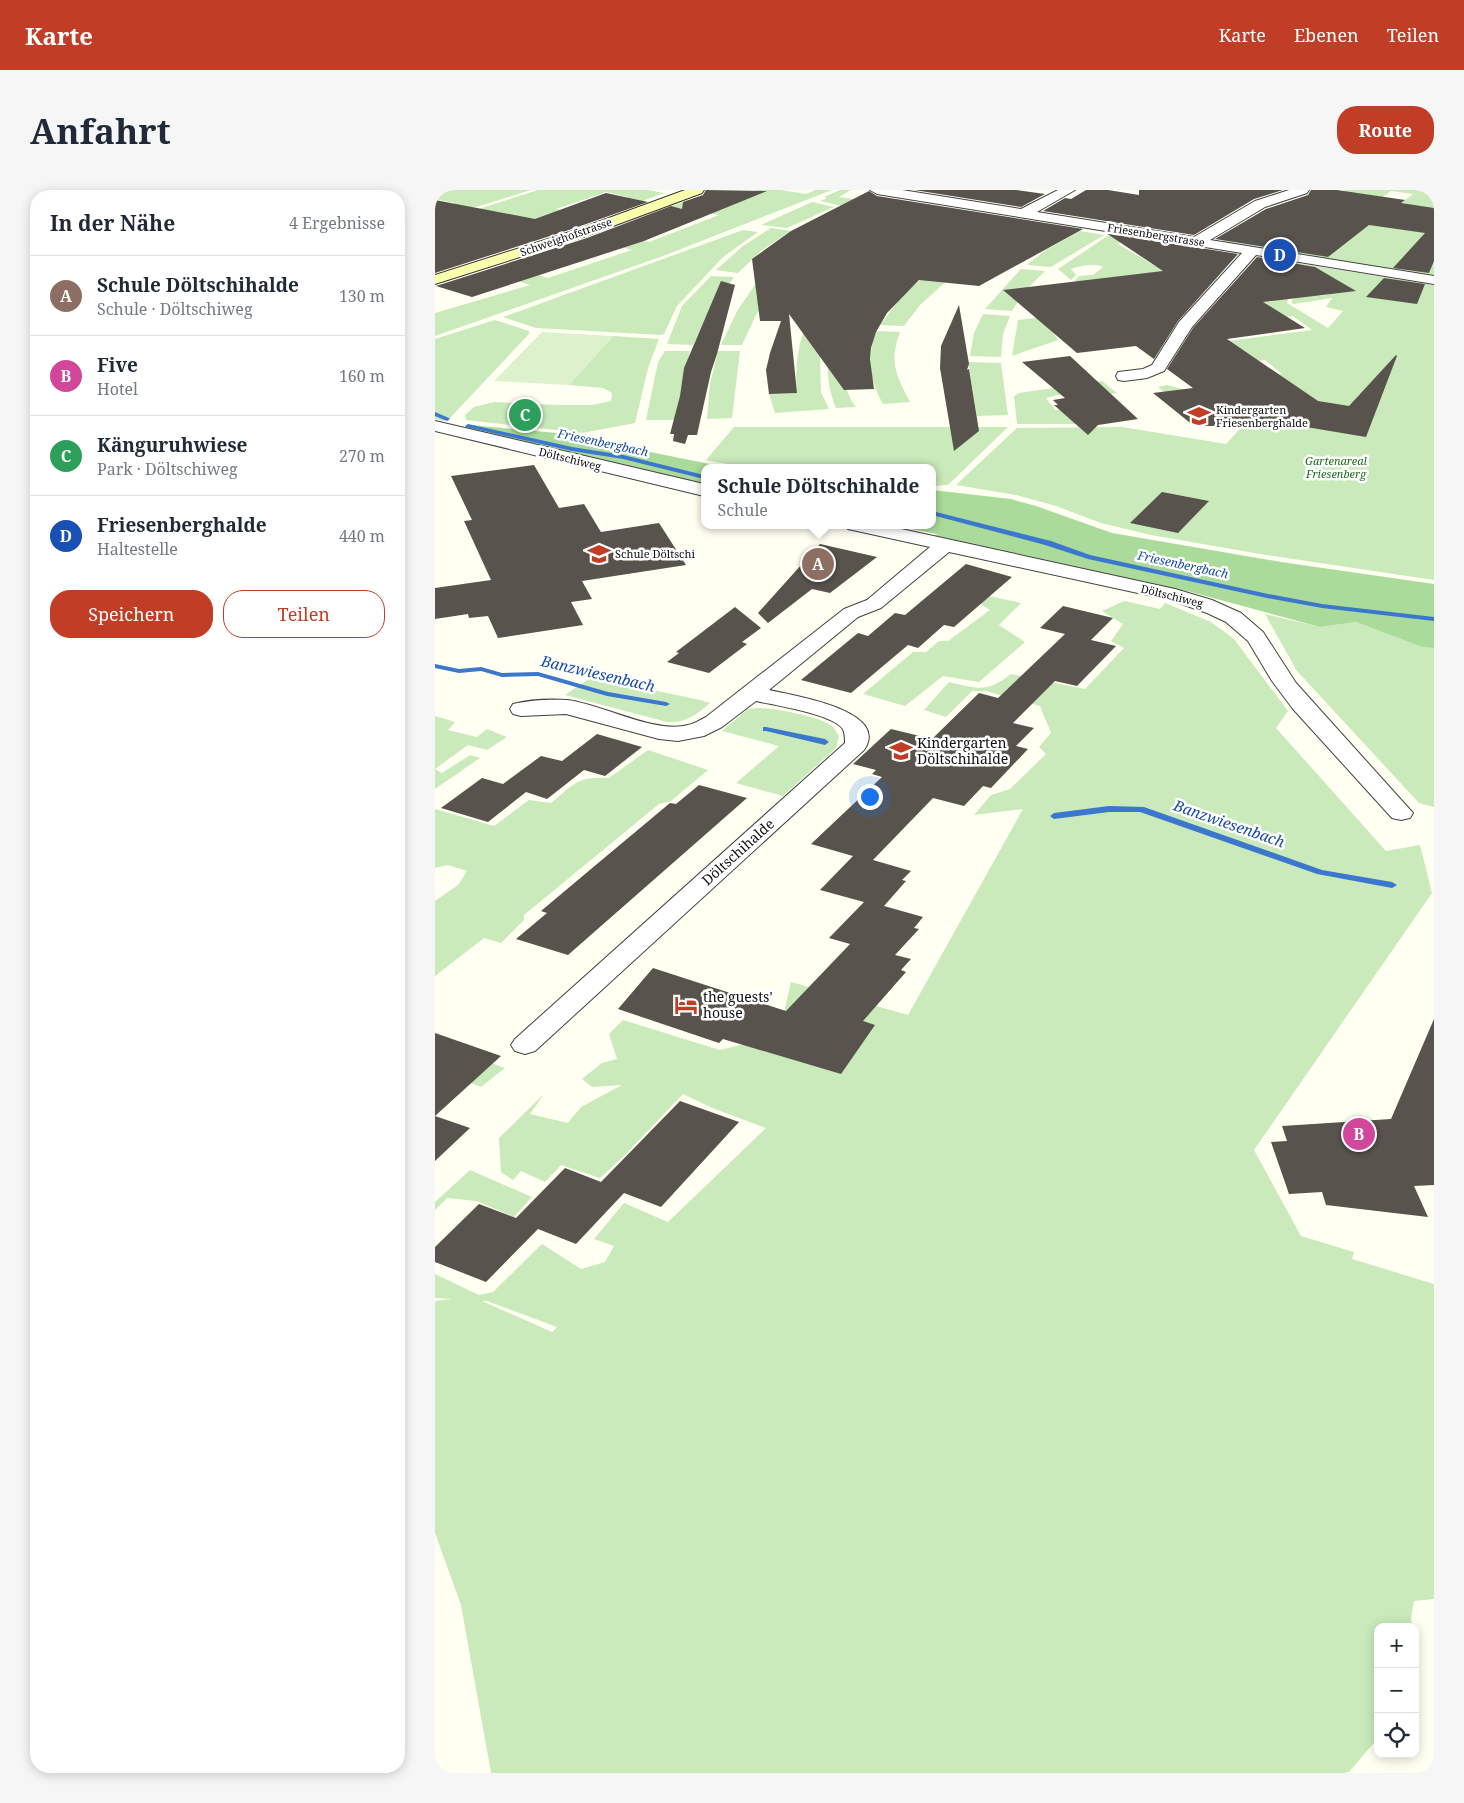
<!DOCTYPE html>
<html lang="de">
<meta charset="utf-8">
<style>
body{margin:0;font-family:"Noto Serif",serif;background:#f6f6f7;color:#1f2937}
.controls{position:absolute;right:15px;bottom:15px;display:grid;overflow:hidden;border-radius:10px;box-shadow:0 2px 12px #0003}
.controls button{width:45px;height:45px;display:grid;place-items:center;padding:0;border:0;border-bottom:1px solid #e0e1e3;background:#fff;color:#1f2937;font:25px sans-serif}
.you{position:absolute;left:434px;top:606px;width:18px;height:18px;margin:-12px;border:4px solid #fff;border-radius:50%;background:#1a73e8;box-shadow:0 0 0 8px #1a73e833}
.badge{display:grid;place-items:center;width:32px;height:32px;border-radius:50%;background:#c13d25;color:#fff;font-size:16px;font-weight:700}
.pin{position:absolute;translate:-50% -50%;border:2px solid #fff;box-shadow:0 1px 5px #0006}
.popup{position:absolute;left:266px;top:274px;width:235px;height:65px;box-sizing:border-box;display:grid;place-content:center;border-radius:10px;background:#fff;filter:drop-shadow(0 1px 4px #0005);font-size:16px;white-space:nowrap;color:#747a83}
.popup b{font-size:19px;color:#1f2937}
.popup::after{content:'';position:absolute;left:50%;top:100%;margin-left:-10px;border:10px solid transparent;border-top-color:#fff}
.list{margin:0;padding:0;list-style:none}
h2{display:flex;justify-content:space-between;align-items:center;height:65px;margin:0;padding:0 20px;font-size:21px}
h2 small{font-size:16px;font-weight:400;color:#747a83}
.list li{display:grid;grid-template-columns:32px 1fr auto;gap:15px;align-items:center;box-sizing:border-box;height:80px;padding:0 20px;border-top:1px solid #e0e1e3}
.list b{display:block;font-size:19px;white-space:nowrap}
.list p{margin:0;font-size:16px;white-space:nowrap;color:#747a83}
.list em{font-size:16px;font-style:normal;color:#747a83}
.actions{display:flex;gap:10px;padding:15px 20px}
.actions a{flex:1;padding:11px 0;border:1px solid #c13d25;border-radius:20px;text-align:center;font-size:18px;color:#c13d25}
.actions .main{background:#c13d25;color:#fff}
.icon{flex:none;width:28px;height:28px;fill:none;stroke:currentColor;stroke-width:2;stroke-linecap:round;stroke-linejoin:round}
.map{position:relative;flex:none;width:999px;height:1583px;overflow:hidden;border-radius:20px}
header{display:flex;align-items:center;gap:30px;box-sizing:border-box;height:70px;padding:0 25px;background:#c13d25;color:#fff}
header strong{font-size:24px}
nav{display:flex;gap:28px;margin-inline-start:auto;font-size:18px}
.intro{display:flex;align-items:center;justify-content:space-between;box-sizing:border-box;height:120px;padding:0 30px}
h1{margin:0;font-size:35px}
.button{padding:12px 22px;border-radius:20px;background:#c13d25;color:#fff;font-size:18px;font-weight:700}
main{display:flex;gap:30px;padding:0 30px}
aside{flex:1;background:#fff;border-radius:20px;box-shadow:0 2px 12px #0003}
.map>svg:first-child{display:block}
</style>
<header>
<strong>Karte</strong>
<nav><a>Karte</a><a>Ebenen</a><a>Teilen</a></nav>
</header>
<div class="intro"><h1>Anfahrt</h1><a class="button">Route</a></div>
<main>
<aside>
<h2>In der Nähe<small>4 Ergebnisse</small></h2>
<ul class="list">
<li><span class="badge" style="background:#8d6e63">A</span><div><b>Schule Döltschihalde</b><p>Schule · Döltschiweg</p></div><em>130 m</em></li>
<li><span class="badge" style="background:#d1479c">B</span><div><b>Five</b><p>Hotel</p></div><em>160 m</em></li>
<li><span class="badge" style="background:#2e9e5b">C</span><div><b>Känguruhwiese</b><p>Park · Döltschiweg</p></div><em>270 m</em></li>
<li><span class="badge" style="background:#1a4fb4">D</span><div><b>Friesenberghalde</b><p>Haltestelle</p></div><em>440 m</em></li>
</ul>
<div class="actions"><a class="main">Speichern</a><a>Teilen</a></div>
</aside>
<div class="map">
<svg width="999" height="1583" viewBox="0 0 999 1583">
<rect width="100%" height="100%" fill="#fffff2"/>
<g fill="#caeabb" fill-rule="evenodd">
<path d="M0,0h96l-58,18 -38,3 20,-8 -20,-4z"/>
<path d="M103,0h110l16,3 -86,32 -143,-2zM171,2l22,5 -48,17 -24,-5z"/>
<path d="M322,0h24l25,4 9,-4h17l-169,66 -228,80v-23l95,-28 -28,-9 18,-7 28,9 84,-28 -28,-8 -37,3 67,-24 -12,15 27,6 70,-27 -27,-6 -51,9 47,-18 35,6 38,-14 -5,-1z"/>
<path d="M405,0h11l-12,7 14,2 25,15 -58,-13 7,-3 -3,-1z"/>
<path d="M907,0h92v86l-208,-33 -4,-3 124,-49zM956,1l22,3 -26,20 -22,-4z"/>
<path d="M377,12l22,5 -47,21 -26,-3z"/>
<path d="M336,38l20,3 -29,19 -24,23 -22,-3 27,-24z"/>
<path d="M308,40l15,2 -35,25 -46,49 -13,28 -3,1 -125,-7 -33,-11z"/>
<path d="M645,41l24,4 -53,32 -24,-2 19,-15z"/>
<path d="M677,43l16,2 -10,9 37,22 20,-3 -14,15c-35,-5 -47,-2 -79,10l-8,-6 5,-6 14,-1 10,-8c-9,-5 -23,-1 -32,2l5,6 -5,5 -13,-11z"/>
<path d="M828,69h8l163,26v295l-168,-25 -115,-20 -50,-12 -45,-17 -40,-11 -60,-10 61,-57 105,-1 104,17 42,-46h-97l-13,-11 9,-2 19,5 96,-16 -17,-14 -55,7 -27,-20 129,-17 -19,-14 -53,7 -27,-18 51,-4c9,3 15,-4 24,-2l-1,4 41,25 15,-17 -17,-4 6,-9 -38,6 -3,-2 3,-4 -8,-2 -16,5 9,-9c11,0 40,5 47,3 6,-2 12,-8 17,-11l-7,-5 -10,1z"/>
<path d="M586,79l24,2 -21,21 -12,19 -27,-2z"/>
<path d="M492,84l24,3 -31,28 -16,21 -24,-1 22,-29z"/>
<path d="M276,86l23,1 -29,42 -12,26 -26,-1 15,-38z"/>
<path d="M324,89l21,1 -24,35 -14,30h-21l16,-34z"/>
<path d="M548,124l27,2 -7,18 -2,23 -31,-1 4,-23z"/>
<path d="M626,125l-10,15 7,10 -46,16 6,-36z"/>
<path d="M60,130l34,11v3l-79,84 -7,3 -8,-2v-80z"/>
<path d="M370,137l15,29 1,36 8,17 -54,4 -6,-19 28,-1c-2,-25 0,-43 8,-66z"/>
<path d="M441,141l24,1c-11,30 -4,43 10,70l-27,2c-14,-25 -16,-46 -7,-73z"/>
<path d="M178,146l46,3 -11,29 -13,55 -53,10 -116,-13 -1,-5 9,-8 20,-5 64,3h34l19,-4 1,-8 -9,-5 -34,-3z"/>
<path d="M393,157l23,53 5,7 -20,1c-9,-23 -9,-37 -8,-61z"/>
<path d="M230,161h25l-8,33 -4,36h-32l12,-58z"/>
<path d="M283,161h22l-8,67 -25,1 3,-35z"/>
<path d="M533,172l33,1 7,52 -31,1z"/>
<path d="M667,191l15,12 -22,3 -25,-4 -24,6 9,12 17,-1 6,15h-61l-3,-28 5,-3z"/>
<path d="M299,237h274l-60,58 -16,1v-18h-183l-43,-8z"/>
<path d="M549,405l37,8 -22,22 26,17 -46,40 -36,-6 -38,30 -42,-12 50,-42h13l13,-11h9l42,-31 -11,-7z"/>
<path d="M689,411l36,8 5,-6 46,19 23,17 54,72 -12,17 110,123 34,-6 12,48 -178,257 47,86 53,16 -2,7 82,25v315l-20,2 -3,16 1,10h-34v111l-29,34 -6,1h-852l-30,-168 -26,-72v-232l17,-2 -17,-1v-24l44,21 14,-3 49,-48 39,25 24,-7 9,-16 -20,-7 30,-36 44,19 98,-94 -54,-20 -29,-14 -58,61 -25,23 -39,-13 -16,17 -24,-11 -8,9 -12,-8 -2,-34 45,-44 -14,20 38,9 13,-16 41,-22 -30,2 -10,-8 20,-16 15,-4 -8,-25 14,-14 97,30 33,-8 31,-30 7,-30 117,33 115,-206 -49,6 17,-20 19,-6 36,-35 -7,-7 12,-14 -11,-27 -54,-15h-14l-26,26 -22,-7 25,-28c29,7 38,11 62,-8l74,15 39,-41 -13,-7 12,-17 -21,-13zM47,1111h5l70,26 -5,5z"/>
<path d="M830,424l55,13 36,-5 66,25 12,1v159l-15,-4 -122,-132z"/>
<path d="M157,487l108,23 10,3c-14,12 -24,20 -43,19l-102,-27z"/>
<path d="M322,518c17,0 62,8 75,18 3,3 5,7 7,10l-3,12 -53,48 -47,-13 43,-37 -57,-15 26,-22z"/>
<path d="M0,526l20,6 -7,8 29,7 10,-8 20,8 -20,13 -19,-5 -33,24z"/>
<path d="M213,560l60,20 -37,31 -12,3 -135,111v5l-23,23 -17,-5 -49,38v-75l23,-16 9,-14 -19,-6 -13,3v-59l59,17 35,-26 22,3c24,-19 25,-27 58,-25z"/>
<path d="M35,565l10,3 -45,31v-20l7,4z"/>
<path d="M37,866l33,12 -24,19 -46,-18z"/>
<path d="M35,980l62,27 -18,20 -37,-16 -30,-3 -12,12v-8z"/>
</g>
<g fill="#aadb9a">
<path d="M35,235l87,8 172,35h-25v18l-240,-58z"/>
<path d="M497,300l79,9 25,7 76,27 169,29 153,22v64l-12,-1 -66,-25 -36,5 -129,-35 -257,-55 3,-3 -31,-6 -4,3 -24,-6h54z"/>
</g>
<path fill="#ddf1cd" d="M107,142l71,4 -44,49 -75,-4z"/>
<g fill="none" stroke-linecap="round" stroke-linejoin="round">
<g fill="#3c77ce" fill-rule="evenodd">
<path d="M0,222l14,6 1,1 -3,2 -12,-5z"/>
<path d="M33,234l104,23 51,8 81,20v4l-81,-20 -51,-8 -106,-24 -1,-1z"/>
<path d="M497,321l119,30 39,14 178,39 54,10 112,13v4l-112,-13 -55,-10 -179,-39 -43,-14 -113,-30z"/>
<path d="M0,474l24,5 22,-2 21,6 36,-1 70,20 58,10 4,2 -4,2 -59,-10 -69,-20 -36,1 -21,-6 -22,2 -24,-5z"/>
<path d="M328,537h3l59,12 4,3 -4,3 -59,-14h-3z"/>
<path d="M674,616l35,1 178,63 70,12 5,3 -5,3 -75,-14 -177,-62h-31l-55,7 -4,-3 4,-3z"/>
</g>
</g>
<g fill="#58534c">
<path d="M271,0l61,1 -123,50 -172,56 -36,-11 151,-48 84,-32 11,3 1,-7 20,-7z"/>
<path d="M479,0h102l29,4 -24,13z"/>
<path d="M651,0h22l31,5v-5h144l-29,9 -60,36 -151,-24 22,-13 6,1z"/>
<path d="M876,0h26l68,10 -4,3 33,5v53l-5,12 -36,-5 32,-35 -56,-8 -41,32 -113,-18 51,-30 42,-14z"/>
<path d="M434,1l8,5 206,33 -104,57 -60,-6 -32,33 -11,19 -5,16 -1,11 4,30 -30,1 -55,-76 8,79 -28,1 -3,-24 4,-17 11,-32h-21l-8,-62 39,-28z"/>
<path d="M171,3l42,9 -73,26 -140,45v-73l100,19z"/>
<path d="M671,43l132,21 -60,67 -24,38 -18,-13 -59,7 -74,-63 160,-19z"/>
<path d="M822,67l58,10 41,24 -93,11 42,26 -78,11 91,62 31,5 47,-51 1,1 -31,81 -66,-11h-106l-41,-33 40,-5 -26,-19 26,-41z"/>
<path d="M949,88l41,6 -8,20 -51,-7z"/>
<path d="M286,91l14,4 -18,69 -6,18 -14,63h-9l-3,9 -12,-3 1,-7h-4l10,-38 4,-28z"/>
<path d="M524,115l10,59 -2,6 2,-1 10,62 -25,20 -14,-83 1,-22z"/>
<path d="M635,166l68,63 -40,6 -10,10 -34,-30h4l-5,-5 12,-2 -43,-36z"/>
<path d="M99,275l25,43 25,-4 17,28 58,-9 27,42 -104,16 10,18 -21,3 12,23 -85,13 -10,-22 -19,2 -1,-4 -33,5v-31l56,-8 -27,-59 8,-1 -21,-44z"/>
<path d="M727,302l47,9 -31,32 -48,-10z"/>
<path d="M385,354l57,13 -47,36 -18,-4 -44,34 -10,-10z"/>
<path d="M531,374l46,13 -58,50 -10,-2 -26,23 -10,-3 -57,48 -50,-13 57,-47 10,3 27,-23 10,2z"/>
<path d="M628,416l50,12 -22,22 25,6 -39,40 -22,-5 -42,42 21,5 -18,18 12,3 -37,39 -8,-2 -19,20 -31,-8 -60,62 38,11 -9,9 4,1 -22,25 39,11 -9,11 5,1 -24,26 16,4 -10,11 5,2 -43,49 12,4 -34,49 -118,-35 -4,4 -101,-34 35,-41 133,43 64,-67 -21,-6 35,-36 -44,-12 33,-34 -42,-12 71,-67 -10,-3 4,-4 -23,-6 38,-35 41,10 47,-46 19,5 67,-64 -25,-6z"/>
<path d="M300,417l26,21 -19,14 5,2 -38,29 -42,-11 12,-9 -3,-1z"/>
<path d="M162,544l45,13 -37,29 -21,-6 -37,29 -21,-7 -38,30 -47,-14 41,-30 21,6 38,-28 21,5z"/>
<path d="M264,595l48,13 -179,157 -52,-16 31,-26 -6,-2 50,-42 79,-66 6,1z"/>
<path d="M999,829v166l-20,1 14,31 -102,-12 -4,-13 -33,2 -18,-52 16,-1 -5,-15 109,-7z"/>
<path d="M0,843l66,23 -66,60 35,12 -35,33z"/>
<path d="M245,911l59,21 -78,85 -37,-14 -48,51 -38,-15 -52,53 -51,-20v-15l44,-43 37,14 49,-50 36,14z"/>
</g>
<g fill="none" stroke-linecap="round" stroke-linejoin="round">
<defs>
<g id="minor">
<path d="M435,0h32l119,19 37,-19h17l-38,22 157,25 61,-36 34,-11h20l-2,3 -42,14 -55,33 224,36v8l-178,-29 -64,72 -28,44 -17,7 -23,3 -6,-1 -2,-4 2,-4 25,-3 9,-4 27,-43 63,-69 -365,-59z"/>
<path d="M0,231l269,63v12l-269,-65z"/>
<path d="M411,335h37l292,64 37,11 29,13 22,19 33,51 117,130 -3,5 -9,2 -9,-2 -99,-109 -21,-28 -24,-40 -22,-19 -19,-9 -37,-13 -221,-48 -68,56 -23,9 -89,73c21,5 123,20 95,60l-329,301 -10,3 -10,-3 -4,-6 4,-6 330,-296c0,-5 0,-11 -3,-15 -11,-14 -68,-23 -86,-27l-34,26 -18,9 -26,5 -19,-2 -93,-25 -45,2 -8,-2 -3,-5 3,-5c16,-4 38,-5 54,-4 35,4 87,34 121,25 6,-1 12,-5 18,-8l138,-108 23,-9 63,-53 -82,-18z"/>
</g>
<path id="secondary" d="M250,0h19l-2,3 -116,43 -151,48v-9l141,-45z"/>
</defs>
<use href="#minor" stroke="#424242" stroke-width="2"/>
<use href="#secondary" stroke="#313131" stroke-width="2"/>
<use href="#minor" fill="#fff" fill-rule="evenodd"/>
<use href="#secondary" fill="#f8ffad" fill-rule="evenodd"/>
</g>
<defs>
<symbol id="school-bare" viewBox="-9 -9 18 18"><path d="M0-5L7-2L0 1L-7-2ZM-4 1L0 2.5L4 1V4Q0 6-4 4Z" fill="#c13d25" stroke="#fff" stroke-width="2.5" paint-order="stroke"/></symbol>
<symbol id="hotel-bare" viewBox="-9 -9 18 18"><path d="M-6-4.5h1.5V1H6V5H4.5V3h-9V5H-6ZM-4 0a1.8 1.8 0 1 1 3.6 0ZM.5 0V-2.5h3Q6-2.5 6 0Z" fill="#c13d25" stroke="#fff" stroke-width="2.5" paint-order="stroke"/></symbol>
</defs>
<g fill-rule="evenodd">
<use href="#school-bare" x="748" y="210" width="32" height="32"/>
<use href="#school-bare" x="148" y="348" width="32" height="32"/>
<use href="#school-bare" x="450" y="545" width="32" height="32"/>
<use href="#hotel-bare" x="235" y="799" width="32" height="32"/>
</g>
<g text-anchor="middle" stroke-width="5" stroke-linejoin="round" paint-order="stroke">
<g font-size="11" fill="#0f0f0f" stroke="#fff">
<text transform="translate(721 45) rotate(9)" y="4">Friesenbergstrasse</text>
<text transform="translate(131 47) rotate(-19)" y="4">Schweighofstrasse</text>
<text transform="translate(135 269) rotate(14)" y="4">Döltschiweg</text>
<text transform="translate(737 406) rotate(14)" y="4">Döltschiweg</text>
</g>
<g font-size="11" fill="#0f0f0f" stroke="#fff" text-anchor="start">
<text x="781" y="224">Kindergarten<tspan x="781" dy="13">Friesenberghalde</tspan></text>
<text x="180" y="368">Schule Döltschi</text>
</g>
<g font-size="11" font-style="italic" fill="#1f691e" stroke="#fff">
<text x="901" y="275">Gartenareal<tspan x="901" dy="13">Friesenberg</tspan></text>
</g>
<g font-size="12" font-style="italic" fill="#174aa3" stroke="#fff">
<text transform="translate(168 253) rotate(12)" y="4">Friesenbergbach</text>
<text transform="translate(748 375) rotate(12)" y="4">Friesenbergbach</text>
</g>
<g font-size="14" fill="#0f0f0f" stroke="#fff" text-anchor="start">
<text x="482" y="558">Kindergarten<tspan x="482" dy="16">Döltschihalde</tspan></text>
<text x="268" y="812">the guests'<tspan x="268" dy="16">house</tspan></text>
</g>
<g font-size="14" fill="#0f0f0f" stroke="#fff">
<text transform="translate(303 662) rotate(-42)" y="5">Döltschihalde</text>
</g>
<g font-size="15" font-style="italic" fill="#174aa3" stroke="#fff">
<text transform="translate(163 484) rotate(13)" y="5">Banzwiesenbach</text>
<text transform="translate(794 634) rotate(19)" y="5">Banzwiesenbach</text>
</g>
</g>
</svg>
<div class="controls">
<button>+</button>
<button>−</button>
<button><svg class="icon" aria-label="locate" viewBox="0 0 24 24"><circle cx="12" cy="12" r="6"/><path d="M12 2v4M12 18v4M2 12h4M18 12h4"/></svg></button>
</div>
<div class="you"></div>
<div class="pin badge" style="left:383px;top:374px;background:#8d6e63">A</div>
<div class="popup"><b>Schule Döltschihalde</b>Schule</div>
<div class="pin badge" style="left:924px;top:944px;background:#d1479c">B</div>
<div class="pin badge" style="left:90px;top:225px;background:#2e9e5b">C</div>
<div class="pin badge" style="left:845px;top:65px;background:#1a4fb4">D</div>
</div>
</main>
